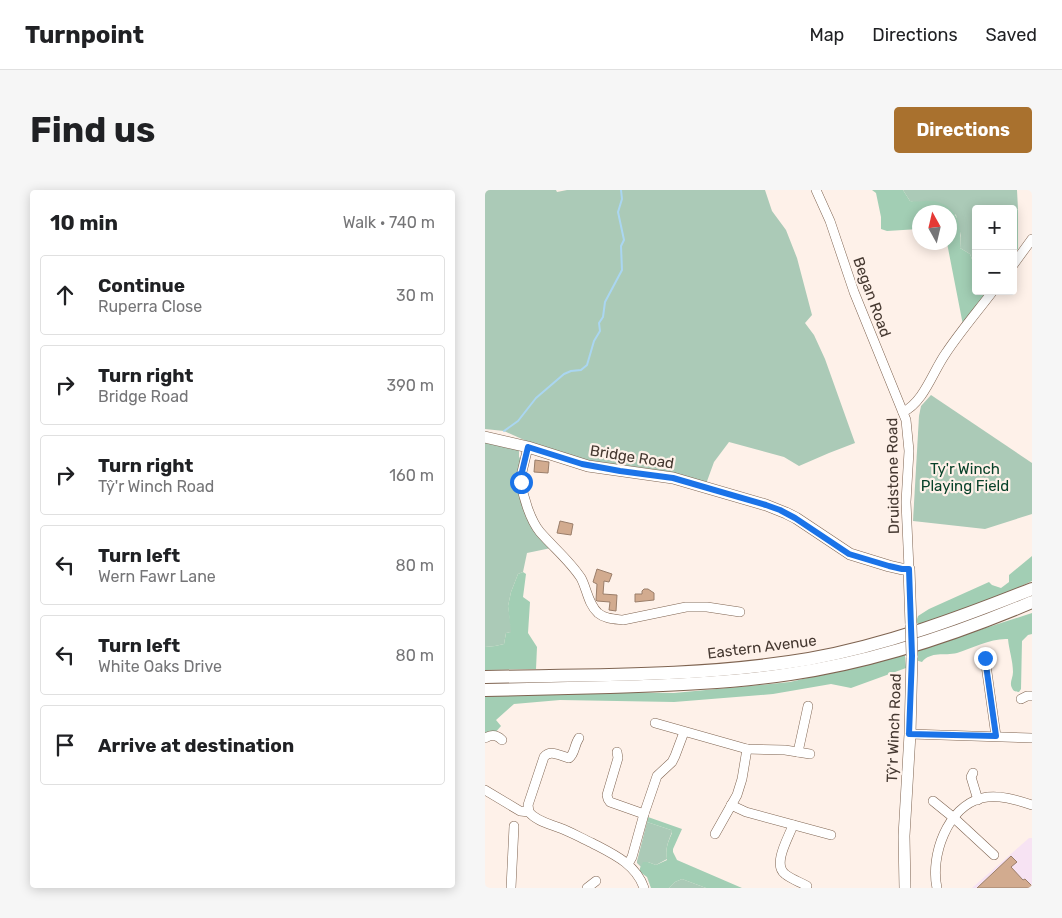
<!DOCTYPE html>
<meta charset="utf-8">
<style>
body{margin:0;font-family:Rubik,sans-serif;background:#f6f6f6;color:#202124}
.controls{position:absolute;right:15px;top:15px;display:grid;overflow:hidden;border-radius:5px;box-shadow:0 2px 12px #0003}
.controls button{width:45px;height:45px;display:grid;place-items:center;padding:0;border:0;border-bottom:1px solid #e0e0e0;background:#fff;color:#202124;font:25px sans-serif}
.compass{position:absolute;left:427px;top:15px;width:45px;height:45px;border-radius:50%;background:#fff;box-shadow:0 2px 12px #0003;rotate:352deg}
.stop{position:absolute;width:15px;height:15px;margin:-11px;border:4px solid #1a73e8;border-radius:50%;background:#fff}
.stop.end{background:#1a73e8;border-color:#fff;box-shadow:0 1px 5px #0008}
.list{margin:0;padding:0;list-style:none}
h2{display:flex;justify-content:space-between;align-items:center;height:65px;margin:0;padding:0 20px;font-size:21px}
h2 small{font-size:16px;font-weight:400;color:#757577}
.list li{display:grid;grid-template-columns:32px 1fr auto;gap:15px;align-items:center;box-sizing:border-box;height:80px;margin:0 10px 10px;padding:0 10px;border:1px solid #e0e0e0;border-radius:5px}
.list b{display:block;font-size:19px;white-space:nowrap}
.list p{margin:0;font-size:16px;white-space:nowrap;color:#757577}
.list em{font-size:16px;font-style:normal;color:#757577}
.icon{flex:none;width:28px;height:28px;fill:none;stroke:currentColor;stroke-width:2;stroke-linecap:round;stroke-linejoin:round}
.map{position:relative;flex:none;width:547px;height:698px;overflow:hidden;border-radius:5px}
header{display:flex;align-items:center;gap:30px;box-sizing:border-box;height:70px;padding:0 25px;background:#fff;border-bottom:1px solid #e0e0e0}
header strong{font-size:24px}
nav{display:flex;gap:28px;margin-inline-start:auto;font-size:18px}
.intro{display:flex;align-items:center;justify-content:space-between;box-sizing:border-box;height:120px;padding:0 30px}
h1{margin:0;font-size:35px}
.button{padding:12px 22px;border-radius:5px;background:#a9712e;color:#fff;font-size:18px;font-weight:700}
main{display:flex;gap:30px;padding:0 30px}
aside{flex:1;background:#fff;border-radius:5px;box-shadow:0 2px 12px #0003}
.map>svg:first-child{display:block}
</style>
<header>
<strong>Turnpoint</strong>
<nav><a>Map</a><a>Directions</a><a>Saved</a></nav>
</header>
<div class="intro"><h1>Find us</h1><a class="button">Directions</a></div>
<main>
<aside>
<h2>10 min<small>Walk · 740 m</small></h2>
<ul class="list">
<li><svg class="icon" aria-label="ahead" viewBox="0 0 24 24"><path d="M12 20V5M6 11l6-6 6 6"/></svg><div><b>Continue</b><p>Ruperra Close</p></div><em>30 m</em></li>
<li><svg class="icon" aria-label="right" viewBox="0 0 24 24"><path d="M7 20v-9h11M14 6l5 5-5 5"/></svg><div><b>Turn right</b><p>Bridge Road</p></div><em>390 m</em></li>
<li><svg class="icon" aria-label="right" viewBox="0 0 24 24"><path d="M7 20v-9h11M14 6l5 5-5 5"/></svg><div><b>Turn right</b><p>Tŷ'r Winch Road</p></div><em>160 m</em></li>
<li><svg class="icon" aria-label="left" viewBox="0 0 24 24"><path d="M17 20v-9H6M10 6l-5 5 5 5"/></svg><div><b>Turn left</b><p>Wern Fawr Lane</p></div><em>80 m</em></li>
<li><svg class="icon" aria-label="left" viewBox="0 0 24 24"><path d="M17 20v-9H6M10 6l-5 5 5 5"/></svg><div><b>Turn left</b><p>White Oaks Drive</p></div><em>80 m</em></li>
<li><svg class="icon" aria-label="arrive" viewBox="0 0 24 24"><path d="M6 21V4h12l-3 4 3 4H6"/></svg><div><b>Arrive at destination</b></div></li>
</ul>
</aside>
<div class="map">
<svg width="547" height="698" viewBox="0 0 547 698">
<rect width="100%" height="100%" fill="#fef1e9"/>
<path fill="#f7e3f3" d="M544,648h3v50h-60z"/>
<g fill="#abcab7">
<path d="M0,0h71l1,2 10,-2h198l7,21 14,19 11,28 15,57 -7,8 9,12 11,24 30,84 -26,10 -30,13 -15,-9 -55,-15 -15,20 -8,22 -100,-18 -73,-22 -29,-13 -19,-2z"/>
<path d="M418,0h114l1,19 -5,5v-5h-37v55l-3,-2 -3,-8 -10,-6 1,-12 -5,-21 -24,-14 -16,2 -6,-2z"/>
<path d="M446,205l101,68v51l-47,15 -72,-8 6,-105 2,-10z"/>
<path d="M0,252l33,7 1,2v6l2,2 -4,17 34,72 -24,5 -4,19 -5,2 -7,18 -3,14 4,26 -6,1 -2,11 -9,2 -10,1z"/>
<path d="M162,632l24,8 1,2c-4,10 -7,17 -5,27l-11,6 -8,-3 -7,5 -4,-4v-2z"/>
<path d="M197,689l24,9h-37l6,-6z"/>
</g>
<g fill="#a2ceb4">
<path d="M387,0h31l7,11c9,2 19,-2 28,1 22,7 24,27 22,46l10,6 3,8 3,2v27h11l-24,34 -16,-82 2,-1v-30h-30v17l-32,2 -6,-2v-12l-5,-24z"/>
<path d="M533,19v40l-5,6v-41z"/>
<path d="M547,366v25l-30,14 -82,30 -4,-3 2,-6 11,-7 60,-27 3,3 9,3 8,-6v-7z"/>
<path d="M38,382l3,2 -3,23 7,5 -2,31 9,14 -1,22 -51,1v-23l10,-1 9,-2 2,-11 5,-1 -3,-26 3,-14 7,-18z"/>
<path d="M547,423v21l-4,1 -6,6 -1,48 -2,3c-4,-1 -5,0 -7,-4 -3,-5 1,-10 1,-16 0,-11 -4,-22 -5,-33 -17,-1 -35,9 -51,14 -13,3 -26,-2 -35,9l-7,-2 2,-8 6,-4z"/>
<path d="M420,465l1,13 -55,20 -20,-4 -58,10 -99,8 -114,-2 -46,4 -18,16 5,6 -7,8 -9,3v-41l125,-4 64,1 116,-11z"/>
<path d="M163,627l34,12 -9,20v3l4,8 65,28h-36l-24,-9 -7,3 -6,6h-18l-4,-11 -7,-5v-4l3,-6h5l8,3 11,-5c-2,-11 1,-18 5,-27l-1,-3 -24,-8z"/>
</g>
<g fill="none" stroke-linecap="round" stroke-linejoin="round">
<path stroke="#aad6f1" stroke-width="2" d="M19,241l14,-10 18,-23 28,-24 7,-3 10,-1 6,-5 7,-24 6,-10 -1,-8 4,-6 2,-15 17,-32 -1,-24 3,-6 -6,-28 4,-13 -1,-9"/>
</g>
<g fill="#d2ab8f" stroke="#9a7e6a">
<path d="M50,270l14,2 -1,11 -14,-1z"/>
<path d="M75,331l13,3 -2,11 -14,-2z"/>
<path d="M112,379l15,5 -3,8 -5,-1 -1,13 14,1 -1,16 -7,-1 1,-8 -13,-1 -1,-1 1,-16 -4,-2z"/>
<path d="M159,399h4l6,4v7l-19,2v-8h7v-3z"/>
<path d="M526,666l6,6 -6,5 12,13 2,-1 7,7v2h-55z"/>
</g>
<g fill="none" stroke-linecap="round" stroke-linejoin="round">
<defs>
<g id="minor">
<path d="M331,0l14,31 24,71 52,128 3,31 -3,51 3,67"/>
<path d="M528,75l19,-26"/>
<path d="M418,222c21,-10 30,-41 43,-59 14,-21 31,-41 47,-62"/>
<path d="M43,257l-7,29v6c2,14 9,38 19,50 13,15 30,29 41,46 6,11 7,26 17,35 7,6 16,6 25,7l63,-13h21l33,5"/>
<path d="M502,466l-2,2 11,78"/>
<path d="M536,509l6,-3h5"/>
<path d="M170,533l92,26 38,1 25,4"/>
<path d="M425,544l122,4"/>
<path d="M0,548c7,-4 12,-3 17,2"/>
<path d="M94,548c-5,7 -4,16 -10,20 -9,-2 -19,-9 -25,-1l-16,48 1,7c7,9 21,12 31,16 11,4 21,10 32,15 21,11 44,21 52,45"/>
<path d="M132,562l1,6 -11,37 1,4 2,3 34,12"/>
<path d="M313,562l10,-46"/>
<path d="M488,583l-2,4 7,23"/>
<path d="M0,600l35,21 9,1"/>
<path d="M448,611l21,17 40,37"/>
<path d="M246,615l15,7 85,23"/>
<path d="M308,635c-4,12 -21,39 -8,49 6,5 15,8 22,12"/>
<path d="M230,644l22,-39 5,-16 5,-30"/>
<path d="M143,674l4,-7 12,-43 13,-38 15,-14 3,-6 9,-24"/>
<path d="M26,698l3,-62"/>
<path d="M102,698l9,-7"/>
<path d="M452,698c-7,-32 10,-81 45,-90 16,-4 35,2 50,7"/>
</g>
<g id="major">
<path d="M0,247l43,10 60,19 85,12 93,27 20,8 10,5 54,36 39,12 13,3h7l2,56"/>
<path d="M420,698l-1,-52 6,-102 2,-78"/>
</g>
<g id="highway">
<path d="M0,487c108,-2 217,0 324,-18 77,-14 150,-41 223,-70"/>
<path d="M0,500c42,-1 83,-2 125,-3 60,-2 120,-4 180,-13 84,-12 164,-39 242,-72"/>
</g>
</defs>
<use href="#minor" stroke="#7f6451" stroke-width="10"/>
<use href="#major" stroke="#7f6451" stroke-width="12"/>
<use href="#highway" stroke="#7f6451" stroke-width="14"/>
<use href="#minor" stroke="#fff" stroke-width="9"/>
<use href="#major" stroke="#fff" stroke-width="11"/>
<use href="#highway" stroke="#fff" stroke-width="12"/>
<defs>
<path id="major-bridge" d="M426,435l1,31"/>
</defs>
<use href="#major-bridge" stroke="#7f6451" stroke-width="12" stroke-linecap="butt"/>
<use href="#major-bridge" stroke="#fff" stroke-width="11"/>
</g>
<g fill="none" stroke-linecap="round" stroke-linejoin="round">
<path stroke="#1a73e8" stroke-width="6" d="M36,292v-6l7,-29 54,17 38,7 53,7 93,27 14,5 15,8 54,36 40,12 13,3h7l3,87 -3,78 87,2 -11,-78"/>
</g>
<g text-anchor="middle" stroke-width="4.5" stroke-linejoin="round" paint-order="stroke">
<g font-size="15" fill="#453830" stroke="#fef1e9">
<text transform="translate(387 107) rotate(70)" y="5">Began Road</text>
<text transform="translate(147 267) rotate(9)" y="5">Bridge Road</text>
<text transform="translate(408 286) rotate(-91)" y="5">Druidstone Road</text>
<text transform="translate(277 457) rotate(-7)" y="5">Eastern Avenue</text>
<text transform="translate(409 538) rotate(-88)" y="5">Tŷ'r Winch Road</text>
</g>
<g font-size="15" fill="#084129" stroke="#fef1e9">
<text x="480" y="284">Ty'r Winch<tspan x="480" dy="17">Playing Field</tspan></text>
</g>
</g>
</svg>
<div class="controls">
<button>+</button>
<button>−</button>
</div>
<svg class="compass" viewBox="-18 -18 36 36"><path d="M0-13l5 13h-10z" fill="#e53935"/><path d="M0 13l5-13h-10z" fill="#757577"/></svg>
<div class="stop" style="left:36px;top:292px"></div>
<div class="stop end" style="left:500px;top:468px"></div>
</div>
</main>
